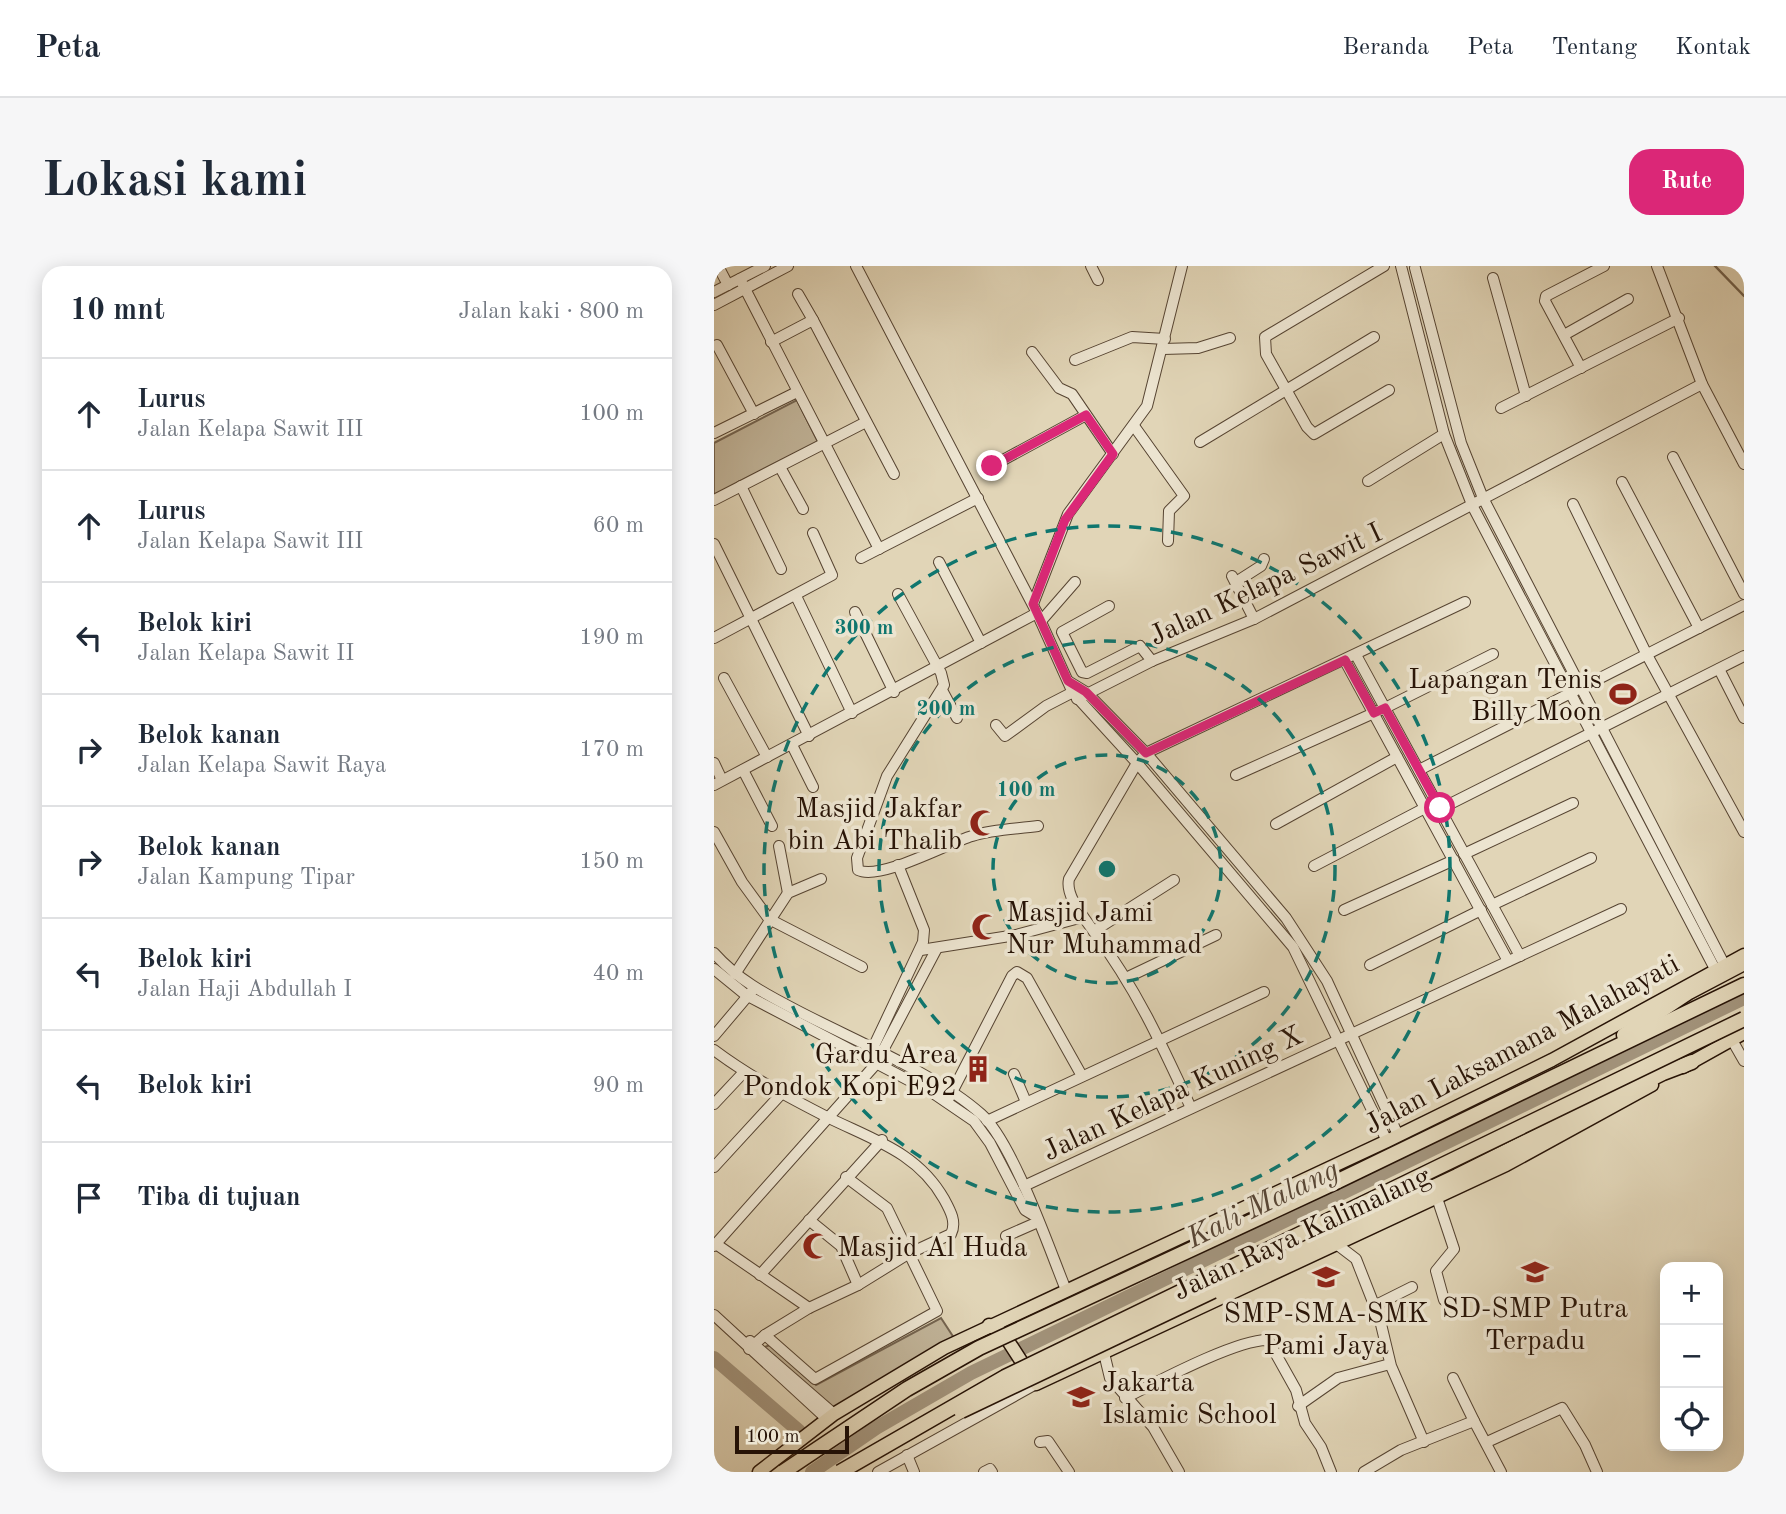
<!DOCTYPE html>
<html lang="id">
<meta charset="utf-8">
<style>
body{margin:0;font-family:"Old Standard TT",serif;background:#f6f6f7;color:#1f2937}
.controls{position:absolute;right:21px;bottom:21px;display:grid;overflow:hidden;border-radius:14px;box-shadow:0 4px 18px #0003}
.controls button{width:63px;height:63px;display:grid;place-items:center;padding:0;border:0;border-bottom:2px solid #e0e1e3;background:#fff;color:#1f2937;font:35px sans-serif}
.scale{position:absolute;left:21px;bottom:18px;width:114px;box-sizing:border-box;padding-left:7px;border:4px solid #271306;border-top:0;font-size:19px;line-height:24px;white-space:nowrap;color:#271306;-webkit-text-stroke:5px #ece4d0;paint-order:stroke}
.stop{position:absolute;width:21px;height:21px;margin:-16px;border:5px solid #db2777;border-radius:50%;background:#fff}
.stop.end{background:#db2777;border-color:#fff;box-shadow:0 2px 7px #0008}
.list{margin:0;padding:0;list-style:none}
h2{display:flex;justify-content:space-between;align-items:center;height:91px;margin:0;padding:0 28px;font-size:30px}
h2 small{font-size:23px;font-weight:400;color:#747a83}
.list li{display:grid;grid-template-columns:46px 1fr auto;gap:21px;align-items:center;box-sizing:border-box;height:112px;padding:0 28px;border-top:2px solid #e0e1e3}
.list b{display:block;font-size:26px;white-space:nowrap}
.list p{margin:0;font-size:23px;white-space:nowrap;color:#747a83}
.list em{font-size:23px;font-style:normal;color:#747a83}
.icon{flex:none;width:38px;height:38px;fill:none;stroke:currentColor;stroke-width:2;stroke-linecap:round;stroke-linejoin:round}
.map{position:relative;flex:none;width:1030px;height:1206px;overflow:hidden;border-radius:21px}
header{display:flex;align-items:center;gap:42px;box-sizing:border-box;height:98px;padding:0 35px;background:#fff;border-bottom:2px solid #e0e1e3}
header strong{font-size:33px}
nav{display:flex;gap:38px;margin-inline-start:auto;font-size:24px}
.intro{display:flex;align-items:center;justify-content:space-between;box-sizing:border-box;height:168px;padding:0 42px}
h1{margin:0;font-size:49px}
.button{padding:18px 32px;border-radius:21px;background:#db2777;color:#fff;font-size:24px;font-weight:700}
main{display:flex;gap:42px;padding:0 42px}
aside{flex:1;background:#fff;border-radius:21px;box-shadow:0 4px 18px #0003}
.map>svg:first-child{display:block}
</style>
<header>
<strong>Peta</strong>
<nav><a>Beranda</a><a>Peta</a><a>Tentang</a><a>Kontak</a></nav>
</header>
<div class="intro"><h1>Lokasi kami</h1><a class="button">Rute</a></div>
<main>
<aside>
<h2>10 mnt<small>Jalan kaki · 800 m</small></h2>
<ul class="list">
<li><svg class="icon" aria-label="ahead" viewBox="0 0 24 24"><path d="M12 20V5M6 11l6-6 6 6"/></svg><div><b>Lurus</b><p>Jalan Kelapa Sawit III</p></div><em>100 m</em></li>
<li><svg class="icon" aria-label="ahead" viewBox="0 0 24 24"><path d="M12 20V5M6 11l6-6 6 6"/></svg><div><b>Lurus</b><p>Jalan Kelapa Sawit III</p></div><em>60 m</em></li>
<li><svg class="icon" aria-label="left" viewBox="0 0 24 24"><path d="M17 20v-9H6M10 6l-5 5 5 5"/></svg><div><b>Belok kiri</b><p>Jalan Kelapa Sawit II</p></div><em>190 m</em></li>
<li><svg class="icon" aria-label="right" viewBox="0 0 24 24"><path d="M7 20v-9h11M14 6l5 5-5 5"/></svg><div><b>Belok kanan</b><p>Jalan Kelapa Sawit Raya</p></div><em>170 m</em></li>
<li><svg class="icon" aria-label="right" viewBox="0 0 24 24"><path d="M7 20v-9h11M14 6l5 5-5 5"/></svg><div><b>Belok kanan</b><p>Jalan Kampung Tipar</p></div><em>150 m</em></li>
<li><svg class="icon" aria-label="left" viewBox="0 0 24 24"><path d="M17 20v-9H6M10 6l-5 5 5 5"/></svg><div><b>Belok kiri</b><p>Jalan Haji Abdullah I</p></div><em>40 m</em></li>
<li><svg class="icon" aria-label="left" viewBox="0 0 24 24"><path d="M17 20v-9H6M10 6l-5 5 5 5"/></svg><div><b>Belok kiri</b></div><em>90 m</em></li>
<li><svg class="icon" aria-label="arrive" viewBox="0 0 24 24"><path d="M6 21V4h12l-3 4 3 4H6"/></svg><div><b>Tiba di tujuan</b></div></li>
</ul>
</aside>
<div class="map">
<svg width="1030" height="1206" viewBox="0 0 1030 1206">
<rect width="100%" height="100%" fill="#e1d5b7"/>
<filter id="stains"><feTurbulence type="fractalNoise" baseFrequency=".00286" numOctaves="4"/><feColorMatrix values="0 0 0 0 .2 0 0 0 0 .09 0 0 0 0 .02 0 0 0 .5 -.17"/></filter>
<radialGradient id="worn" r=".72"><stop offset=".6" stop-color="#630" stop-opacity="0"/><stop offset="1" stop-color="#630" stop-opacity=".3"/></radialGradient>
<g fill="#c1b499" stroke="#746450" stroke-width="2">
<path d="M83,134l22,44 -105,54v-55z"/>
<path d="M227,1052l15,23 -122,73 -72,-66 8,-3 46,40z"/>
</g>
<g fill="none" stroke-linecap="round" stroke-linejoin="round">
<path stroke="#71604c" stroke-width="2.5" d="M1001,0l29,30"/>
<g stroke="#a2937b" stroke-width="14">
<path d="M0,1092l85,73"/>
<path d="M98,1206l64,-44 95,-55 773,-375"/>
</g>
<defs>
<g id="minor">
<path d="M4,0l10,19"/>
<path d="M142,0l181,347 36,80 64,70 156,184 94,194"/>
<path d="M377,0l7,14"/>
<path d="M670,0l-119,71 1,17 41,73 7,7 75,-44"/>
<path d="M687,0l43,168 29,73 242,462"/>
<path d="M943,0l45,118 42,80"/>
<path d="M701,2l46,175 22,55 241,466"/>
<path d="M779,12l33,118"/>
<path d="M26,13l139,270"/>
<path d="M0,26l51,-26"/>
<path d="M84,28l15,26"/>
<path d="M0,39l74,-39"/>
<path d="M850,69l64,-36"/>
<path d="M57,76l42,-22 81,154"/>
<path d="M3,79l37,69"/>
<path d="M449,83l35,-1 32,-10"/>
<path d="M318,86l27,36 13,6 41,60"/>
<path d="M361,94l57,-23 33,2"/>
<path d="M867,102l-36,-67 1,-5 58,-30"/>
<path d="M787,142l178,-90"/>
<path d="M420,160l50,70 -15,15 -1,30"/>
<path d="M0,167l83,-41"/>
<path d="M486,176l174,-105"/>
<path d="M959,191l71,137"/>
<path d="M278,200l94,-51"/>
<path d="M66,201l23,42"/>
<path d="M654,215l76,-47"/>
<path d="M908,216l77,146"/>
<path d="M27,220l40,83"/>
<path d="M0,234l152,-78"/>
<path d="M859,238l74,151 97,177"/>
<path d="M0,278l95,192"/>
<path d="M147,292l117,-60"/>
<path d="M225,296l42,81"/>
<path d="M518,310l22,43"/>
<path d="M522,316l25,-16 3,-7"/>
<path d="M184,328l43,79 3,12 -57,91 -30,82 1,12c22,11 90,-27 114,-34 21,-7 44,-7 66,-10"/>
<path d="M82,330l56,117"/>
<path d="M319,338l35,-90 79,-108 35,-140"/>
<path d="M395,340l-47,26 20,40 5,1 53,-27 12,15"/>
<path d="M141,346l39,80"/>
<path d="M327,355l34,-39"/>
<path d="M0,372l118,-63 -19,-42"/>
<path d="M642,389l164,301"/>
<path d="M631,395l163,300"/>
<path d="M1005,403l25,49"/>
<path d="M10,412l43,79"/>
<path d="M354,415l18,11 60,61 140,165 41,63 71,154"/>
<path d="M228,424l15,28"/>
<path d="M363,433l75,-38 102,-42 448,-235"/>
<path d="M282,459l9,11 41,-30 31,-16"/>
<path d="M78,479l21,42"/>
<path d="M0,497l8,17"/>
<path d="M29,504l29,56"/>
<path d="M705,504l325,-165"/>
<path d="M522,509l149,-67 108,-54"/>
<path d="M0,519l323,-172"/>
<path d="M726,543l304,-153"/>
<path d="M562,558l121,-67"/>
<path d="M0,566l28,50 27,37 93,48"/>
<path d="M65,580l9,47"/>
<path d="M750,588l109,-51"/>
<path d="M600,600l111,-58"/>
<path d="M778,639l99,-47"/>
<path d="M630,644l110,-50"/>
<path d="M380,665l80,-51"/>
<path d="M207,684l95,-15 67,-18"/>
<path d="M0,687c23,26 51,41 82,57 55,29 139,63 185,104 31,27 68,134 85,176"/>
<path d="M656,699l111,-55"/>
<path d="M0,703l32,26 187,98 41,28 16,22 35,67 10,6"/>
<path d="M21,708l53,-81 33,-14"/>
<path d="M414,711l88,-42"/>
<path d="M0,770l38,-45"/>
<path d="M1018,774l12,21"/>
<path d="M0,784c36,27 76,48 115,68 45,22 89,35 115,81 6,11 13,23 7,35l-43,20 -50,31 -49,23 -44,27 -16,14"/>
<path d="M158,784l51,-108 1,-12 -26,-65"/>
<path d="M167,788l55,-104"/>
<path d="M300,808l12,28"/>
<path d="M235,832l63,-122 5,-4 10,6 55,98"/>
<path d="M0,838l30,-32"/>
<path d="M477,842c-29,-63 -55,-120 -97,-176 -9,-14 -29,-35 -25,-53l68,-116 9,-10 319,-151"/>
<path d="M273,855l277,-129"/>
<path d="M0,901l69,-75"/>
<path d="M310,920l597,-277"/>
<path d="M722,929l18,54 -18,22 8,29"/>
<path d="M95,954l32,26 17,39"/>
<path d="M292,970l32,-14"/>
<path d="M621,977l21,16 24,61 11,46 33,76"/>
<path d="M2,978l93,64"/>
<path d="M0,980l162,-182"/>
<path d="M46,1009l122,-135"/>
<path d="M660,1040l38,-19"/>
<path d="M0,1049l113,104"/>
<path d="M51,1069l50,44 122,-68 -50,-103 -41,-31"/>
<path d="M36,1075l84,73"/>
<path d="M390,1087l6,25 43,49 26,45"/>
<path d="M739,1112l21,43"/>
<path d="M411,1132c30,-15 112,-59 143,-58l28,50 9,33 16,24 10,25"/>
<path d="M584,1140l40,-28 52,-14"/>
<path d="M326,1176l8,-1 21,31"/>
<path d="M773,1176l75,-34 23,37 12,27"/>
<path d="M193,1189l7,17"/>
<path d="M164,1206l158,-88"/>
<path d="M270,1206l6,-3 2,3"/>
<path d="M650,1206l37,-22 73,-29 27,51"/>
</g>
<g id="major">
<path d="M969,801l61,-34"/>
<path d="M275,1059l14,8 33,51 470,-219 146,-80"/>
<path d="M45,1206l75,-58 110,-66 443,-207 165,-81 192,-105"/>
</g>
<g id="highway">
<path d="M910,769l65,-43 55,-29"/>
<path d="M622,916l408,-197"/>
<path d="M499,1025l244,-115 206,-103 29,-11"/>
</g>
</defs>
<use href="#minor" stroke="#564432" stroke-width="12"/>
<use href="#major" stroke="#271306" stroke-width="15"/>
<use href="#highway" stroke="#271306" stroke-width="17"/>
<use href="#minor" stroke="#ece4d0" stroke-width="10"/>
<use href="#major" stroke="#e1d5b7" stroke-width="12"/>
<use href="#highway" stroke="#e1d5b7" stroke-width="14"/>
<defs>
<g id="highway-bridge">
<path d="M247,1145l252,-120"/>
<path d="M69,1206l124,-83 72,-41 357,-166"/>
<path d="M126,1206l165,-95 739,-358"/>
</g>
</defs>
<use href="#highway-bridge" stroke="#271306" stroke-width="17" stroke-linecap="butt"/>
<use href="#highway-bridge" stroke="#e1d5b7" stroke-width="14"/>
</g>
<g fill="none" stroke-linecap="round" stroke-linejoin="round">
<path stroke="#db2777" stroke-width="9" d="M278,200l94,-51 27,39 -48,66 -32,84 35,77 18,11 60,61 199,-93 29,53 11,-5 55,100"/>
</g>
<g fill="none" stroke="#0f766e" stroke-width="3.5" stroke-dasharray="12 9">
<circle cx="393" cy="603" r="114"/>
<circle cx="393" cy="603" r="228"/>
<circle cx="393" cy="603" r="343"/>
</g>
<defs>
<symbol id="stadium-bare" viewBox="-9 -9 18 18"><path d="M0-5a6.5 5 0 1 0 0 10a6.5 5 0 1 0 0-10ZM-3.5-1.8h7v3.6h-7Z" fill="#8f2418" stroke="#ece4d0" stroke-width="2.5" paint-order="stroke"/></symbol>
<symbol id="mosque-bare" viewBox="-9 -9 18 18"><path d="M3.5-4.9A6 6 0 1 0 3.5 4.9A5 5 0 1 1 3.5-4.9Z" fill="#8f2418" stroke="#ece4d0" stroke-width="2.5" paint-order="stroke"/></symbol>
<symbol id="building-bare" viewBox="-9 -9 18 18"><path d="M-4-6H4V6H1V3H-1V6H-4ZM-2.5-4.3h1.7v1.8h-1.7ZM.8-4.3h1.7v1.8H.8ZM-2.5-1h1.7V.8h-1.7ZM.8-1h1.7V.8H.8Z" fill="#8f2418" stroke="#ece4d0" stroke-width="2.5" paint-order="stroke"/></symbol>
<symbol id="school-bare" viewBox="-9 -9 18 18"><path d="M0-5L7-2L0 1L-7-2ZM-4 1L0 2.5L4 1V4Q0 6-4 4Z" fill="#8f2418" stroke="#ece4d0" stroke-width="2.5" paint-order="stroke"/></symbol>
</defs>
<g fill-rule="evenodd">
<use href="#stadium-bare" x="890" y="409" width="38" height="38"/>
<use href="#mosque-bare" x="250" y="538" width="38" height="38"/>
<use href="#mosque-bare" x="252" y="642" width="38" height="38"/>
<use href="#building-bare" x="245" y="784" width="38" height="38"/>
<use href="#mosque-bare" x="83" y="961" width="38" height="38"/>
<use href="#school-bare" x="802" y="987" width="38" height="38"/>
<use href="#school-bare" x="593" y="992" width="38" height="38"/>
<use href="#school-bare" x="348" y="1112" width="38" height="38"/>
</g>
<g text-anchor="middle" stroke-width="7" stroke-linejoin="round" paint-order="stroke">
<g font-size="28" fill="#271306" stroke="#ece4d0">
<text transform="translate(551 317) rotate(-25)" y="10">Jalan Kelapa Sawit I</text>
<text transform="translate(807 777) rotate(-28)" y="10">Jalan Laksamana Malahayati</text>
<text transform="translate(458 826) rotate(-25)" y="10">Jalan Kelapa Kuning X</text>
<text transform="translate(587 966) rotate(-25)" y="10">Jalan Raya Kalimalang</text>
</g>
<g font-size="28" fill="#271306" stroke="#ece4d0" text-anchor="end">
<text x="888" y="422">Lapangan Tenis<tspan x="888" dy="32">Billy Moon</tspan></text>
<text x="248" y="551">Masjid Jakfar<tspan x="248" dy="32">bin Abi Thalib</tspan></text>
<text x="292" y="655" text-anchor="start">Masjid Jami<tspan x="292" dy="32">Nur Muhammad</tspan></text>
<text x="243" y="797">Gardu Area<tspan x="243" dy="32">Pondok Kopi E92</tspan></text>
<text x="123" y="990" text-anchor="start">Masjid Al Huda</text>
<text x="821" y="1051" text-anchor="middle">SD-SMP Putra<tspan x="821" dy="32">Terpadu</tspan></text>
<text x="612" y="1056" text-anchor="middle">SMP-SMA-SMK<tspan x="612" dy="32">Pami Jaya</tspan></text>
<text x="388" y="1125" text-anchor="start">Jakarta<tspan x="388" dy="32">Islamic School</tspan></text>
</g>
<g font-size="30" font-style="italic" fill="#584635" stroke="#ece4d0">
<text transform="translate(548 937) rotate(-26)" y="10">Kali Malang</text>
</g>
</g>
<circle cx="393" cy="603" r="10" fill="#0f766e" stroke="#ece4d0" stroke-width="3.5"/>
<g font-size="21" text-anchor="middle" font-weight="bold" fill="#0f766e" stroke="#ece4d0" stroke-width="7" stroke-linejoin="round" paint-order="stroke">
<text x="150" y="368">300 m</text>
<text x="232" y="449">200 m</text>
<text x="312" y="530">100 m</text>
</g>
<rect width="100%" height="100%" filter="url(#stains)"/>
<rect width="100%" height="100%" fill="url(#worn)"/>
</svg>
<div class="controls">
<button>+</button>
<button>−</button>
<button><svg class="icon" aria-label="locate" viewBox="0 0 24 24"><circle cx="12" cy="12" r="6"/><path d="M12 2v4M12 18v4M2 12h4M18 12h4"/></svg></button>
</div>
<div class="scale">100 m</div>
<div class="stop" style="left:726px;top:542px"></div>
<div class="stop end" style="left:278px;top:200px"></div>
</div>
</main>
